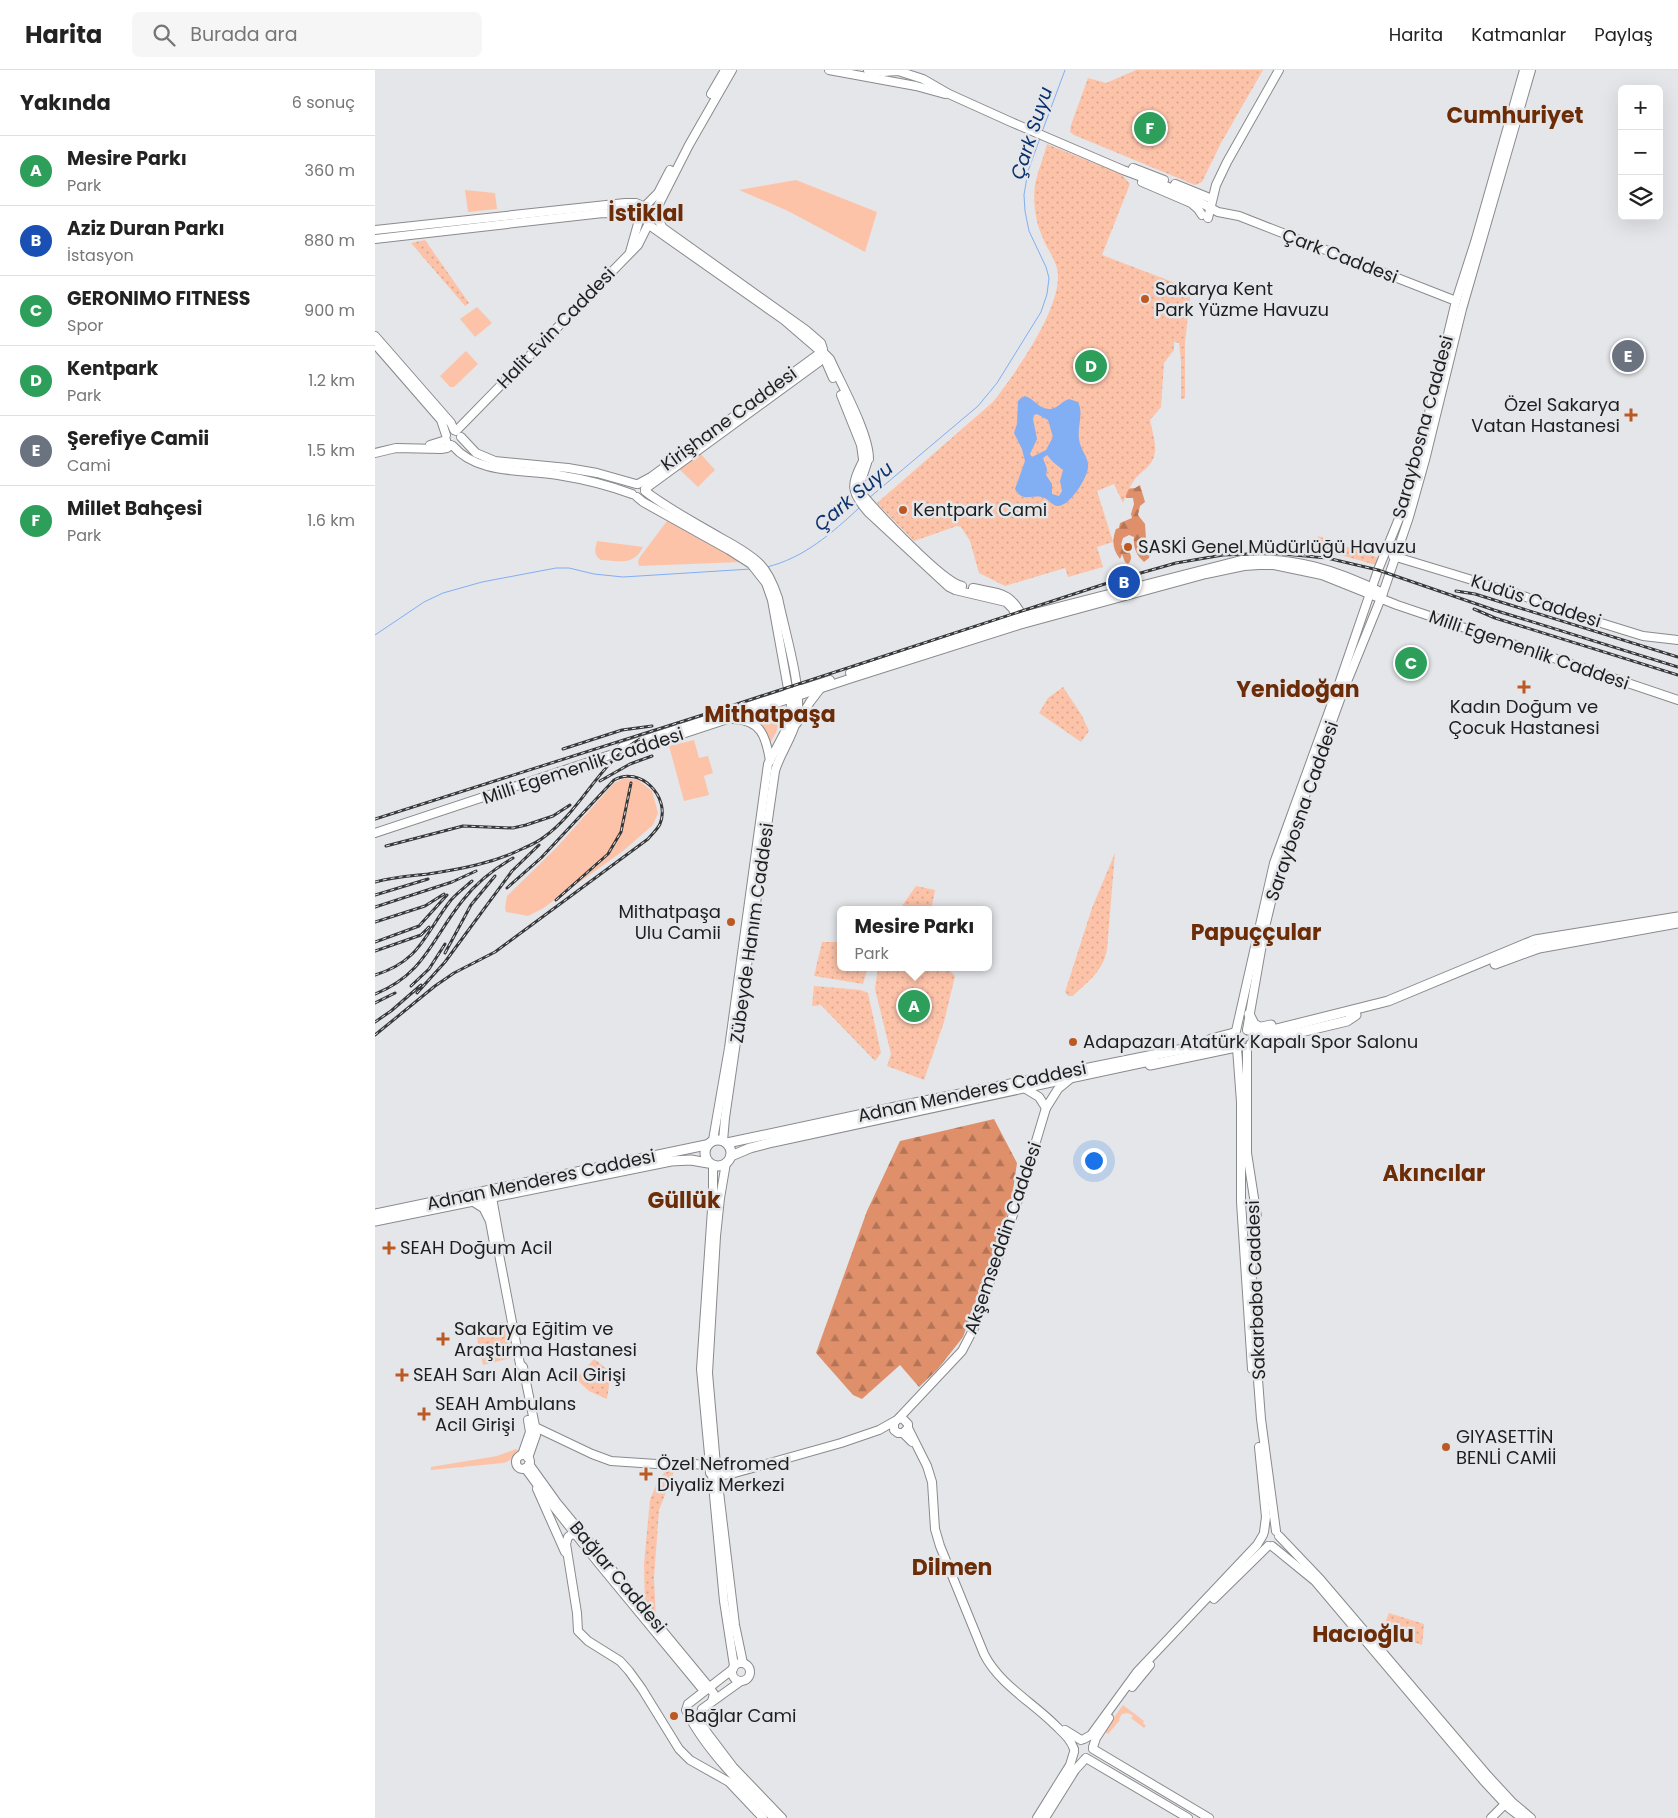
<!DOCTYPE html>
<html lang="tr">
<meta charset="utf-8">
<style>
body{margin:0;font-family:Poppins,sans-serif;background:#f6f6f6;color:#222}
.controls{position:absolute;right:15px;top:15px;display:grid;overflow:hidden;border-radius:8px;box-shadow:0 5px 20px #0002}
.controls button{width:45px;height:45px;display:grid;place-items:center;padding:0;border:0;border-bottom:1px solid #e0e0e0;background:#fff;color:#222;font:25px sans-serif}
.you{position:absolute;left:718px;top:1090px;width:18px;height:18px;margin:-12px;border:4px solid #fff;border-radius:50%;background:#1a73e8;box-shadow:0 0 0 8px #1a73e833}
.badge{display:grid;place-items:center;width:32px;height:32px;border-radius:50%;background:#b45309;color:#fff;font-size:16px;font-weight:700}
.pin{position:absolute;translate:-50% -50%;border:2px solid #fff;box-shadow:0 1px 5px #0006}
.popup{position:absolute;left:462px;top:836px;width:155px;height:65px;box-sizing:border-box;display:grid;place-content:center;border-radius:8px;background:#fff;filter:drop-shadow(0 1px 4px #0005);font-size:16px;white-space:nowrap;color:#767676}
.popup b{font-size:19px;color:#222}
.popup::after{content:'';position:absolute;left:50%;top:100%;margin-left:-10px;border:10px solid transparent;border-top-color:#fff}
.list{margin:0;padding:0;list-style:none}
h2{display:flex;justify-content:space-between;align-items:center;height:65px;margin:0;padding:0 20px;font-size:21px}
h2 small{font-size:16px;font-weight:400;color:#767676}
.list li{display:grid;grid-template-columns:32px 1fr auto;gap:15px;align-items:center;box-sizing:border-box;height:70px;padding:0 20px;border-top:1px solid #e0e0e0}
.list b{display:block;font-size:19px;white-space:nowrap}
.list p{margin:0;font-size:16px;white-space:nowrap;color:#767676}
.list em{font-size:16px;font-style:normal;color:#767676}
.icon{flex:none;width:28px;height:28px;fill:none;stroke:currentColor;stroke-width:2;stroke-linecap:round;stroke-linejoin:round}
.map{position:relative;flex:none;width:1303px;height:1748px;overflow:hidden}
header{display:flex;align-items:center;gap:30px;box-sizing:border-box;height:70px;padding:0 25px;background:#fff;border-bottom:1px solid #e0e0e0}
header strong{font-size:24px}
nav{display:flex;gap:28px;margin-inline-start:auto;font-size:18px}
.search{width:350px;height:45px;background:#f6f6f6;display:flex;align-items:center;gap:12px;box-sizing:border-box;padding:0 18px;border-radius:8px;color:#767676;font-size:19px}
main{display:flex}
aside{flex:1;background:#fff}
.map>svg:first-child{display:block}
</style>
<header>
<strong>Harita</strong>
<div class="search"><svg class="icon" aria-label="search" viewBox="0 0 24 24"><circle cx="10" cy="10" r="6"/><path d="M15 15l6 6"/></svg>Burada ara</div>
<nav><a>Harita</a><a>Katmanlar</a><a>Paylaş</a></nav>
</header>
<main>
<aside>
<h2>Yakında<small>6 sonuç</small></h2>
<ul class="list">
<li><span class="badge" style="background:#2e9e5b">A</span><div><b>Mesire Parkı</b><p>Park</p></div><em>360 m</em></li>
<li><span class="badge" style="background:#1a4fb4">B</span><div><b>Aziz Duran Parkı</b><p>İstasyon</p></div><em>880 m</em></li>
<li><span class="badge" style="background:#2e9e5b">C</span><div><b>GERONIMO FITNESS</b><p>Spor</p></div><em>900 m</em></li>
<li><span class="badge" style="background:#2e9e5b">D</span><div><b>Kentpark</b><p>Park</p></div><em>1.2 km</em></li>
<li><span class="badge" style="background:#6b7280">E</span><div><b>Şerefiye Camii</b><p>Cami</p></div><em>1.5 km</em></li>
<li><span class="badge" style="background:#2e9e5b">F</span><div><b>Millet Bahçesi</b><p>Park</p></div><em>1.6 km</em></li>
</ul>
</aside>
<div class="map">
<svg width="1303" height="1748" viewBox="0 0 1303 1748">
<defs>
<pattern id="forest-firs" width="22" height="20" patternUnits="userSpaceOnUse" patternTransform="scale(1.25)"><rect width="22" height="20" fill="#df8f69"/><path d="M5 1l3.5 6h-7zM16 11l3.5 6h-7z" fill="#b47456"/></pattern>
<pattern id="park-dots" width="8" height="8" patternUnits="userSpaceOnUse" patternTransform="scale(1.25)"><rect width="8" height="8" fill="#fdc3a9"/><path d="M2 2h.1M6 6h.1" fill="none" stroke="#d8a791" stroke-width="1.8" stroke-linecap="round"/></pattern>
</defs>
<rect width="100%" height="100%" fill="#e4e6e9"/>
<g fill="#fdc3a9">
<path d="M421,110l81,32 -12,40 -77,-41 -49,-21z"/>
<path d="M90,120l30,3 2,16 -29,3z"/>
<path d="M102,237l15,16 -17,14 -15,-18z"/>
<path d="M91,281l12,13 -24,23h-4l-10,-11z"/>
<path d="M325,383l15,17 -17,17 -19,-18z"/>
<path d="M292,451l74,41 -102,4 -1,-5 2,-4z"/>
<path d="M222,471l46,6c-9,19 -24,14 -42,13 -8,-5 -6,-11 -4,-19z"/>
<path d="M408,636c0,14 -6,25 -13,37l-6,-13 -15,-12z"/>
<path d="M319,670l5,18 9,-2 5,17 -9,3 5,19 -25,6 -15,-55z"/>
<path d="M250,708l13,2 14,11 6,22 -5,12 -30,26 -81,58 -14,7 -22,-4 -1,-4 2,-12 49,-48 58,-65z"/>
<path d="M141,1379l3,1c-5,7 -8,11 -16,13l-72,7v-3l66,-11z"/>
<path d="M748,1635l21,16 -1,2 3,3 -2,2 -13,-10 2,-2 -5,-3 -6,1 -3,5 1,1 -12,14 -4,-3z"/>
</g>
<g fill="url(#forest-firs)">
<path d="M765,415l5,17 -5,4 -2,9 7,9 1,15 5,10 -2,9 -5,4c-8,-7 -11,-15 -10,-25l-5,-2 -6,3 -2,7 7,4c3,6 5,10 0,15l-3,-2 -3,-8 -2,5c-8,-10 -8,-19 -4,-30l3,-1 1,-5 12,-5 -1,-4 3,-10 -1,-6h-7l-2,-5 2,-4 9,-1z"/>
<path d="M619,1049l23,44 -6,41 -48,133 -26,33 -18,17 -19,-22 -38,34 -9,-4 -37,-42 51,-142 33,-70z"/>
</g>
<g fill="url(#park-dots)">
<path d="M761,0h127l-42,73 -19,39 -7,3 -121,-50 -4,-3 1,-7 17,-47 18,5z"/>
<path d="M672,74l74,30 9,10 -28,71 89,34 -6,54v55l-4,1v-39l-2,-17 -5,-1v8l-10,13 -3,44 -11,13c2,10 6,22 5,31 -1,14 -12,19 -20,28 -6,8 -9,16 -12,24l-9,-19 -17,7 16,51 -16,5 6,20 -35,10 -3,-9 -60,18 -26,-13 -9,-32 -9,-14 -4,-1 -43,15 -37,-38 116,-101c23,-30 66,-90 65,-127 0,-13 -12,-27 -16,-39 -7,-16 -10,-39 -6,-56 3,-12 8,-24 11,-36z"/>
<path d="M50,170l44,63 -4,3 -54,-63z"/>
<path d="M943,466l61,22 -3,7 -32,-9 -31,-4z"/>
<path d="M688,617l18,27 8,17 -8,11 -42,-29 9,-15z"/>
<path d="M740,783l-8,96c-4,23 -18,31 -34,47h-5l-3,-4 27,-84z"/>
<path d="M541,816l19,4 -3,16 1,4h-34z"/>
<path d="M447,872h18v25h28l-5,17 -49,-8z"/>
<path d="M503,897h68l9,9 -11,46 -20,58 -37,-14 4,-12 -16,-65z"/>
<path d="M439,916l47,4 7,3 13,60 -6,8 -54,-56 -9,1z"/>
<path d="M128,1252l8,36 -28,7 -8,-36z"/>
<path d="M219,1289l17,13 -4,27 -18,-8 -13,-12z"/>
<path d="M291,1400l8,2 -15,38 -5,68 2,44 -11,-12 -1,-46 6,-64 6,-15z"/>
<path d="M1014,1543l35,11 -2,21 -40,-14z"/>
</g>
<path fill="#82aef3" fill-rule="evenodd" d="M650,326c10,3 14,14 26,13 7,-1 11,-8 18,-10l9,3c6,12 -1,25 1,37 1,10 8,16 9,25 2,11 -18,42 -30,42 -6,0 -10,-8 -16,-9 -11,-2 -20,5 -27,-8l10,-28 -3,-12 -8,-16 3,-9 1,-23 3,-3zM662,344l11,6 5,17 -7,13 -14,7 -2,-3 7,-15 -4,-20 1,-4zM672,385l6,7 10,8 -3,11 2,10 -3,5 -7,-2v-10l-6,-9 1,-6 -4,-11z"/>
<g fill="none" stroke-linecap="round" stroke-linejoin="round">
<g stroke="#82aef3" stroke-width="1">
<path d="M667,62l23,-62"/>
<path d="M494,428l109,-92 19,-23 44,-71 6,-18 2,-16 -3,-11 -17,-36 -4,-20 -1,-16 4,-24 12,-33"/>
<path d="M392,497c37,-9 65,-34 92,-59"/>
<path d="M0,565l49,-33 19,-9 39,-11 74,-14h13l25,6 29,3 128,-8"/>
</g>
<path stroke="#bcbec1" stroke-width="9" stroke-dasharray="9 4.5" stroke-linecap="butt" d="M850,975l36,-8"/>
<defs>
<g id="secondary">
<path d="M454,0l87,16 29,8"/>
<path d="M493,0l15,2 15,-1 25,8 26,15 62,28 112,48 56,21 39,21 21,4 217,85"/>
<path d="M336,24l14,-24"/>
<path d="M758,98l31,12"/>
<path d="M767,112l49,21 7,6 4,6"/>
<path d="M800,114l37,15"/>
<path d="M271,135l12,-12 12,-23"/>
<path d="M281,140l33,-65 43,-75"/>
<path d="M282,148l6,10 143,102 15,13 2,6"/>
<path d="M833,148l8,-33 11,-23 52,-92"/>
<path d="M274,155l135,95 36,31"/>
<path d="M0,160l250,-27h11l7,3"/>
<path d="M0,169l228,-26 34,2"/>
<path d="M255,182l9,-32"/>
<path d="M0,266l76,87 3,7"/>
<path d="M0,274l66,76 5,15"/>
<path d="M450,284l5,5c11,25 39,74 39,100"/>
<path d="M448,285l10,23"/>
<path d="M466,325l20,50 2,14"/>
<path d="M81,361l182,-186 10,-20"/>
<path d="M86,367l15,16 19,8 73,7 29,5 39,11"/>
<path d="M55,375l16,-5"/>
<path d="M78,376c25,29 70,23 105,29 25,4 50,10 74,19"/>
<path d="M0,383l21,-5 45,1 6,-1 4,-3"/>
<path d="M488,391c-12,24 -13,30 5,51l81,75 6,3 51,12 7,7 5,14"/>
<path d="M492,393l-6,18v12c16,19 81,89 101,93"/>
<path d="M263,414l13,-7 169,-124"/>
<path d="M270,419l174,-127 4,-7"/>
<path d="M270,421c23,18 51,32 76,47 13,7 28,15 39,26 9,9 14,22 18,34 6,31 25,91 19,120 -4,19 -17,35 -22,53l-50,347 -2,23"/>
<path d="M262,427l6,5 86,48 22,14 15,19 6,17 19,105 -2,19 -21,40 -39,284 -16,92"/>
<path d="M1018,486l122,37 70,25 58,18 35,4"/>
<path d="M598,518c30,6 38,4 52,33"/>
<path d="M475,603l166,-55 225,-58c52,-4 96,10 142,33"/>
<path d="M358,649c28,1 33,17 37,42"/>
<path d="M422,653l13,-21 10,-13"/>
<path d="M247,677l208,-67"/>
<path d="M0,763l247,-82 36,-9 191,-63 170,-54 187,-51 38,-8 15,-1h15l48,10 75,30 281,95"/>
<path d="M872,960l18,-103 15,-62 62,-171 41,-101 26,-76 16,-57 37,-151 69,-239"/>
<path d="M861,961l38,-168 66,-182 38,-111 22,-54 17,-53 39,-162 19,-59 49,-172"/>
<path d="M862,978l4,54v100l11,167"/>
<path d="M872,978v105l10,64 -6,34 2,63 8,105 15,112"/>
<path d="M651,1019l13,8 7,11"/>
<path d="M116,1122l9,50 -2,7"/>
<path d="M110,1124l9,49 4,6 22,115 3,3 12,59 1,9 -8,23"/>
<path d="M524,1348l63,-67 13,-25 47,-138 24,-80 12,-19 11,-9"/>
<path d="M156,1355l61,29 19,7 76,5 8,-2 14,2 4,-2 4,2v8l-7,-1 -1,-7"/>
<path d="M533,1358l19,38 5,16 3,47 5,17 44,108c15,30 48,48 71,71 8,8 15,13 19,24"/>
<path d="M528,1363l5,-5v-4l-5,-5 -4,-1 -5,5v7l4,3h5l9,9"/>
<path d="M884,1377l7,70 -2,15"/>
<path d="M147,1385l8,-23 -2,-12"/>
<circle cx="148" cy="1392" r="7"/>
<path d="M154,1394l28,39 152,184 5,7 -2,7"/>
<path d="M335,1395l-9,-96 12,-174v-29"/>
<path d="M341,1395l-8,-92 8,-137 4,-38 6,-35"/>
<path d="M150,1398l25,34 50,63 104,126"/>
<path d="M343,1403l4,2 9,-1 110,-31 38,-13 16,-9"/>
<path d="M337,1404l12,127 10,65"/>
<path d="M342,1405l18,150 8,38"/>
<path d="M162,1419l28,63"/>
<path d="M201,1465l-4,-1 -4,3 -2,7 11,69 1,18 10,10 32,20 9,10 13,18 37,60 11,11 39,22 34,36"/>
<path d="M904,1466l41,43 168,197 24,26 19,16"/>
<path d="M897,1476l43,35 168,199 26,28 13,10"/>
<path d="M839,1529l54,-53"/>
<circle cx="366" cy="1602" r="9"/>
<path d="M358,1599l-45,35 -2,6c17,37 59,79 88,108"/>
<path d="M366,1611l-39,28 -2,10 2,7 31,41 49,51"/>
<path d="M757,1617l18,-22"/>
<path d="M690,1660l16,10"/>
<path d="M709,1669l7,-4 46,-63 120,-127 6,-10"/>
<path d="M718,1677l3,-9 13,-20"/>
<path d="M718,1679l116,69"/>
<path d="M711,1688l102,60"/>
<path d="M662,1748l33,-53 4,-13"/>
<path d="M670,1748l30,-48 10,-11"/>
<path d="M1116,1748l14,-14"/>
</g>
<g id="primary">
<path d="M1120,894l44,-16 139,-25"/>
<path d="M874,944l5,10 7,4 -6,3 -1,8 2,2 7,2"/>
<path d="M873,960l23,-5"/>
<path d="M890,962l123,-31 147,-61 143,-23"/>
<path d="M836,969l23,-6"/>
<path d="M876,974l96,-23 9,-6"/>
<path d="M775,995l86,-18"/>
<circle cx="343" cy="1083" r="13"/>
<path d="M352,1073l183,-39 308,-62"/>
<path d="M356,1086l19,-8 23,-6 381,-82"/>
<path d="M98,1131l11,7 6,12"/>
<path d="M0,1144l331,-69"/>
<path d="M0,1151l296,-60 20,-1 17,3"/>
</g>
</defs>
<use href="#secondary" stroke="#898a8d" stroke-width="10"/>
<use href="#primary" stroke="#898a8d" stroke-width="11"/>
<use href="#secondary" stroke="#fff" stroke-width="8"/>
<use href="#primary" stroke="#fff" stroke-width="9"/>
<defs>
<g id="rail">
<path d="M1081,521l19,3 203,63"/>
<path d="M1099,539l21,9 183,57"/>
<path d="M188,679l59,-19 30,-4"/>
<path d="M225,711l30,-17 22,-8"/>
<path d="M0,749l362,-115 386,-126 53,-15 47,-8 49,-2 55,5 51,12 116,40 184,57"/>
<path d="M11,776l77,-20 50,2 13,-3 27,-9 17,-11"/>
<path d="M0,812c18,-5 35,-6 53,-8 33,-5 66,-11 96,-26 7,-3 14,-6 20,-11 38,-27 55,-75 96,-98"/>
<path d="M0,825l53,-16"/>
<path d="M181,830l52,-46 13,-22 10,-49"/>
<path d="M0,837l77,-25 24,-11"/>
<path d="M0,852l50,-16 19,-12"/>
<path d="M0,872l44,-16 28,-31"/>
<path d="M0,881l46,-16 8,-8"/>
<path d="M70,883l26,-48 24,-29"/>
<path d="M0,905c46,-14 50,-42 76,-75 6,-7 14,-13 21,-19"/>
<path d="M36,916l18,-17 16,-25"/>
<path d="M42,923l28,-31 67,-91 27,-26"/>
<path d="M0,924c50,-20 57,-56 88,-94 13,-17 31,-31 50,-42"/>
<path d="M0,933l20,-10"/>
<path d="M0,952l16,-11 30,-26"/>
<path d="M0,965l60,-49 19,-13 41,-21 153,-113c4,-5 9,-9 12,-15 11,-27 -20,-59 -46,-44l-73,78 -34,30"/>
</g>
</defs>
<use href="#rail" stroke="#37383a" stroke-width="3"/>
<use href="#rail" stroke="#e4e6e9" stroke-width="1" stroke-dasharray="4" stroke-linecap="butt"/>
</g>
<g fill="#bc5922" stroke="#e4e6e9" stroke-width="2">
<circle cx="770" cy="229" r="5"/>
<path d="M1253.5 337.5h5v5h5v5h-5v5h-5v-5h-5v-5h5z"/>
<circle cx="528" cy="440" r="5"/>
<circle cx="753" cy="477" r="5"/>
<path d="M1146.5 609.5h5v5h5v5h-5v5h-5v-5h-5v-5h5z"/>
<circle cx="356" cy="852" r="5"/>
<circle cx="698" cy="972" r="5"/>
<path d="M11.5 1170.5h5v5h5v5h-5v5h-5v-5h-5v-5h5z"/>
<path d="M65.5 1261.5h5v5h5v5h-5v5h-5v-5h-5v-5h5z"/>
<path d="M24.5 1297.5h5v5h5v5h-5v5h-5v-5h-5v-5h5z"/>
<path d="M46.5 1336.5h5v5h5v5h-5v5h-5v-5h-5v-5h5z"/>
<circle cx="1071" cy="1377" r="5"/>
<path d="M268.5 1396.5h5v5h5v5h-5v5h-5v-5h-5v-5h5z"/>
<circle cx="299" cy="1646" r="5"/>
</g>
<g text-anchor="middle" stroke-width="5" stroke-linejoin="round" paint-order="stroke">
<g font-size="18" fill="#1d1e1f" stroke="#e4e6e9">
<text transform="translate(965 186) rotate(21)" y="6">Çark Caddesi</text>
<text transform="translate(181 258) rotate(-46)" y="6">Halit Evin Caddesi</text>
<text transform="translate(354 349) rotate(-36)" y="6">Kirişhane Caddesi</text>
<text transform="translate(1048 357) rotate(-75)" y="6">Saraybosna Caddesi</text>
<text transform="translate(1161 531) rotate(18)" y="6">Kudüs Caddesi</text>
<text transform="translate(1154 580) rotate(19)" y="6">Milli Egemenlik Caddesi</text>
<text transform="translate(208 696) rotate(-18)" y="6">Milli Egemenlik Caddesi</text>
<text transform="translate(927 741) rotate(-71)" y="6">Saraybosna Caddesi</text>
<text transform="translate(377 863) rotate(-82)" y="6">Zübeyde Hanım Caddesi</text>
<text transform="translate(597 1022) rotate(-12)" y="6">Adnan Menderes Caddesi</text>
<text transform="translate(166 1110) rotate(-12)" y="6">Adnan Menderes Caddesi</text>
<text transform="translate(628 1168) rotate(-71)" y="6">Akşemseddin Caddesi</text>
<text transform="translate(881 1220) rotate(-92)" y="6">Sakarbaba Caddesi</text>
<text transform="translate(243 1507) rotate(50)" y="6">Bağlar Caddesi</text>
</g>
<g font-size="18" fill="#1d1e1f" stroke="#e4e6e9" text-anchor="start">
<text x="780" y="225">Sakarya Kent<tspan x="780" dy="21">Park Yüzme Havuzu</tspan></text>
<text x="1245" y="341" text-anchor="end">Özel Sakarya<tspan x="1245" dy="21">Vatan Hastanesi</tspan></text>
<text x="538" y="446">Kentpark Cami</text>
<text x="763" y="483">SASKİ Genel Müdürlüğü Havuzu</text>
<text x="1149" y="643" text-anchor="middle">Kadın Doğum ve<tspan x="1149" dy="21">Çocuk Hastanesi</tspan></text>
<text x="346" y="848" text-anchor="end">Mithatpaşa<tspan x="346" dy="21">Ulu Camii</tspan></text>
<text x="708" y="978">Adapazarı Atatürk Kapalı Spor Salonu</text>
<text x="25" y="1184">SEAH Doğum Acil</text>
<text x="79" y="1265">Sakarya Eğitim ve<tspan x="79" dy="21">Araştırma Hastanesi</tspan></text>
<text x="38" y="1311">SEAH Sarı Alan Acil Girişi</text>
<text x="60" y="1340">SEAH Ambulans<tspan x="60" dy="21">Acil Girişi</tspan></text>
<text x="1081" y="1373">GIYASETTİN<tspan x="1081" dy="21">BENLİ CAMİİ</tspan></text>
<text x="282" y="1400">Özel Nefromed<tspan x="282" dy="21">Diyaliz Merkezi</tspan></text>
<text x="309" y="1652">Bağlar Cami</text>
</g>
<g font-size="19" font-style="italic" fill="#0a326e" stroke="#e4e6e9">
<text transform="translate(656 63) rotate(-72)" y="7">Çark Suyu</text>
<text transform="translate(478 426) rotate(-40)" y="7">Çark Suyu</text>
</g>
<g font-size="22" font-weight="bold" fill="#6b2c07" stroke="#e4e6e9">
<text x="1140" y="53">Cumhuriyet</text>
<text x="271" y="151">İstiklal</text>
<text x="923" y="627">Yenidoğan</text>
<text x="395" y="652">Mithatpaşa</text>
<text x="881" y="870">Papuççular</text>
<text x="1059" y="1111">Akıncılar</text>
<text x="309" y="1138">Güllük</text>
<text x="577" y="1505">Dilmen</text>
<text x="988" y="1572">Hacıoğlu</text>
</g>
</g>
</svg>
<div class="controls">
<button>+</button>
<button>−</button>
<button><svg class="icon" aria-label="layers" viewBox="0 0 24 24"><path d="M12 4l9 5-9 5-9-5zM3 14l9 5 9-5"/></svg></button>
</div>
<div class="you"></div>
<div class="pin badge" style="left:539px;top:936px;background:#2e9e5b">A</div>
<div class="popup"><b>Mesire Parkı</b>Park</div>
<div class="pin badge" style="left:749px;top:512px;background:#1a4fb4">B</div>
<div class="pin badge" style="left:1036px;top:593px;background:#2e9e5b">C</div>
<div class="pin badge" style="left:716px;top:296px;background:#2e9e5b">D</div>
<div class="pin badge" style="left:1253px;top:286px;background:#6b7280">E</div>
<div class="pin badge" style="left:775px;top:58px;background:#2e9e5b">F</div>
</div>
</main>
